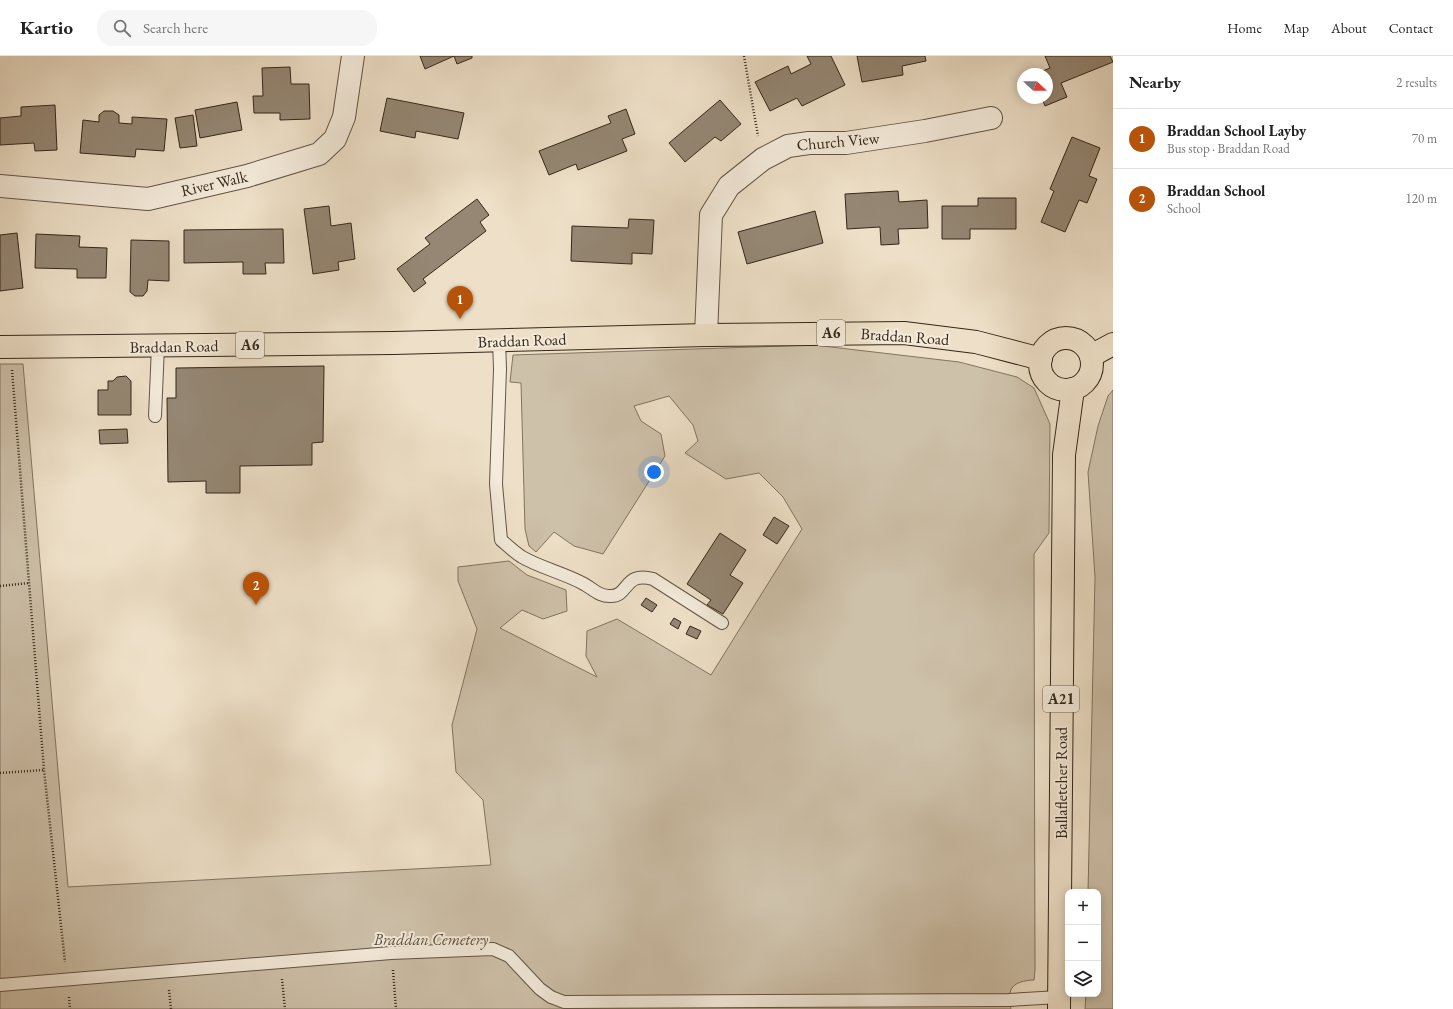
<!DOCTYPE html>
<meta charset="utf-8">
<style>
body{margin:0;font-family:"EB Garamond",serif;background:#f6f6f6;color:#222}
.controls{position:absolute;right:12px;bottom:12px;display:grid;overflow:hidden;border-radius:8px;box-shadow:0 2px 10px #0003}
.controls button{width:36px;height:36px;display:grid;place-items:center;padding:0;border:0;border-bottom:1px solid #e0e0e0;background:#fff;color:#222;font:20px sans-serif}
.compass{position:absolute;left:1017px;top:12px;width:36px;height:36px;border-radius:50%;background:#fff;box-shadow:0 2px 10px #0003;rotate:112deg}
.you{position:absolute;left:654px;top:416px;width:14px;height:14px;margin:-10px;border:3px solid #fff;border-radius:50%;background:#1a73e8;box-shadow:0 0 0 6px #1a73e833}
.badge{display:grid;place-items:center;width:26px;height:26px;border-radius:50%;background:#b45309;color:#fff;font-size:13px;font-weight:700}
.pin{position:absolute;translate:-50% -33px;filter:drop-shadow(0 1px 2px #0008)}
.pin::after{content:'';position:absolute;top:21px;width:14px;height:12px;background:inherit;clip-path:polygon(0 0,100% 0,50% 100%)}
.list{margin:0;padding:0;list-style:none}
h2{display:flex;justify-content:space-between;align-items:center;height:52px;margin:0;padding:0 16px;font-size:17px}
h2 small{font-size:13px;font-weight:400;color:#767676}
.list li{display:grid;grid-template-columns:26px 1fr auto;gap:12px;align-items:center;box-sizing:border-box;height:60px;padding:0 16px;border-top:1px solid #e0e0e0}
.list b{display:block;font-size:15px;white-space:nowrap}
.list p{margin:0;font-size:13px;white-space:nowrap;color:#767676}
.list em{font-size:13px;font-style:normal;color:#767676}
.icon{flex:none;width:22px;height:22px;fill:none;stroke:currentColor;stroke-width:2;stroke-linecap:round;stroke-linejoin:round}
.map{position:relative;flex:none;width:1113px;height:953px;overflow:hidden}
header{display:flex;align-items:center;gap:24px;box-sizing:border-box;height:56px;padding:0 20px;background:#fff;border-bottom:1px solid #e0e0e0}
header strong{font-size:19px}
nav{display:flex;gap:22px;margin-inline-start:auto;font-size:14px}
.search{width:280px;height:36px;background:#f6f6f6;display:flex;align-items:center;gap:10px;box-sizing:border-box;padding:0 14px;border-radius:16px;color:#767676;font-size:15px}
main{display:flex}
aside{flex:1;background:#fff}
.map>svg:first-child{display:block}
</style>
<header>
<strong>Kartio</strong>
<div class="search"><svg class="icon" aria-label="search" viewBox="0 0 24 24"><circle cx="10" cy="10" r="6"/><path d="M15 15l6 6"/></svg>Search here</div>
<nav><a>Home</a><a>Map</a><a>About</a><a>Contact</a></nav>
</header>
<main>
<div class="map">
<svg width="1113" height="953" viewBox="0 0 1113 953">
<rect width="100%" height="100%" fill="#eee0c8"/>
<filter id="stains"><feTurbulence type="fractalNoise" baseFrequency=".005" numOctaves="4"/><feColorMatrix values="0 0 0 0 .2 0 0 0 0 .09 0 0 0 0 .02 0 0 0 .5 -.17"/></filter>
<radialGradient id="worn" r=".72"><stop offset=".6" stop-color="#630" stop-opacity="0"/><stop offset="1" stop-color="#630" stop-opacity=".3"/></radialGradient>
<g fill="#cec1aa" stroke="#817462">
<path d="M814,289l145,17 58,15 17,11 16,36 -1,109 -15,21 1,416 -1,10c-21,1 -28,8 -23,29h-1011v-645h23l45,523 423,-22 -8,-65 -27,-28 -4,-47 25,-96 -19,-48v-14l51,-6 18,14 39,15 1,21 -24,8 -21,-9 -22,18 97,49 -11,-21 1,-25 30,-12 94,56 91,-146 -19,-32 -24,-24 -33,6 -41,-26 13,-12 -5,-16 -24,-29 -35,10 7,15 20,13 4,22 -62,98 -29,-8 -20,-14 -18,20 -7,-6 -4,-17 -4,-146 -11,-1 3,-27z"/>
<path d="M1113,334v619h-28l1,-15h12v-102h-10l7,-315 -7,-105 10,-46 10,-30z"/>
</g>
<g fill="#958774" stroke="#342719">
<path d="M420,0h52v2l-15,6 -3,-8 -29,13z"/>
<path d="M807,0h24l14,29 -43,21 -5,-8 -27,13 -15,-29 33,-16 3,8 20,-10z"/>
<path d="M857,0h68l1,5 -24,5 1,9 -41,7z"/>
<path d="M1045,0h65l3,6 -52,21 6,14 -22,9 -3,-8h5v-24h-12l15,-6z"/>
<path d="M290,11l1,17h18l1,35 -30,1v-7h-26l-1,-17h10l-1,-28z"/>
<path d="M387,42l77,15 -6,26 -42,-8 -1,7 -35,-7z"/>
<path d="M720,44l21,24 -20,17 -6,-4 -30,25 -16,-19z"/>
<path d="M237,46l5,28 -42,8 -5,-28z"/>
<path d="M55,49l2,45 -22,1 -1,-8 -34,2v-27l21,-2v-9z"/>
<path d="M626,53l9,25 -13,5 5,12 -49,19 -2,-6 -27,11 -10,-24 72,-28 -3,-7z"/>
<path d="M104,55h9l6,4v8l13,1v-7l35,2 -3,32 -28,-2 -1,8 -55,-4 3,-33 16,2v-7z"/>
<path d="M193,59l4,31 -17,2 -5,-30z"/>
<path d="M1072,81l28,11 -11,28 8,3 -10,24 -8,-3 -14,32 -24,-10 13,-31 -4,-2z"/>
<path d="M898,135l1,11 28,-2 1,28 -30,1 1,15 -18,1 -1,-18 -33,2 -2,-35z"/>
<path d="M978,142h38v31h-46v10h-28v-33h36z"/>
<path d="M477,143l12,16 -9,7 6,9 -63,48 3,4 -12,9 -17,-23 33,-25 -5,-6z"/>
<path d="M329,150l2,20 20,-3 4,36 -17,3 1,8 -26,4 -9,-65z"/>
<path d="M815,155l8,32 -76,21 -9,-32z"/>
<path d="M629,163l25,1 -2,34 -20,-1v11l-61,-3 1,-35 56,2z"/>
<path d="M283,173l1,34h-19l1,11h-23v-12l-59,1v-33z"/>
<path d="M17,177l6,55 -23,3v-56z"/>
<path d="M36,178l44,2 -1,11 28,1 -1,30h-29v-9l-42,-1z"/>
<path d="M131,184l38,1v40l-21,-1 -1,11 -4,5h-8l-5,-4z"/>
<path d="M324,310l-1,76 -11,1v22l-72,1v27h-34v-12l-38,1 -1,-84h9v-30z"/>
<path d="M126,320l5,5v34h-33v-25h10v-9h5l4,-4z"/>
<path d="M127,373l1,14 -28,1 -1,-14z"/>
<path d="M774,461l15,9 -12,18 -14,-9z"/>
<path d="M720,477l26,17 -16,25 13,8 -20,31 -16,-9 4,-5 -24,-16z"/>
<path d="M646,542l11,7 -5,7 -11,-7z"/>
<path d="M674,562l7,4 -3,7 -8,-5z"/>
<path d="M690,570l11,5 -4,8 -11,-5z"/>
</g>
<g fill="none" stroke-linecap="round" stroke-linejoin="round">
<defs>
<g id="lane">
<path d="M499,284l1,29 -4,115 5,56c6,5 13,12 21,17 19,11 42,16 62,27 9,5 16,13 27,12 18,0 13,-25 42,-17l69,44"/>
<path d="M155,360l3,-70"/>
<path d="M0,929l391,-32 102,-4 16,7 31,33 11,8 13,5 445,-2 50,-3"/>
</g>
<g id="street">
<path d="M0,130l148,13 99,-23 72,-22 16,-15 9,-22 9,-61"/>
<path d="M706,279l5,-120 18,-29 34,-27 25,-13 21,-3h37l79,-12 66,-13"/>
</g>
<path id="primary" d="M1091,300l22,-12"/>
<g id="highway">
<circle cx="1066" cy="308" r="26"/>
<path d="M0,291l393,-4 313,-8 198,-2 72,9 65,17"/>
<path d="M1059,953l5,-554 9,-66"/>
</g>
</defs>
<use href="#lane" stroke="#625545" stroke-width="14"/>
<use href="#street" stroke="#625545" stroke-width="24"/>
<use href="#primary" stroke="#342719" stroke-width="24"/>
<use href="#highway" stroke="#342719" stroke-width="24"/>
<g stroke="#342719" stroke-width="2.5" stroke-dasharray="1 2" stroke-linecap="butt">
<path d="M744,0l14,80"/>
<path d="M12,314l32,400 21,192"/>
<path d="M0,530l29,-3"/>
<path d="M0,717l44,-3"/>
<path d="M393,914l3,39"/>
<path d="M282,923l3,30"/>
<path d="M169,934l2,19"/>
<path d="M69,941l1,12"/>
</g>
<use href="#lane" stroke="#f4ebdb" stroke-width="12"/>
<use href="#street" stroke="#f4ebdb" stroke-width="22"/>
<use href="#primary" stroke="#eee0c8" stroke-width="22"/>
<use href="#highway" stroke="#eee0c8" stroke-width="22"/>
</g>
<g text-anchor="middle" stroke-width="4" stroke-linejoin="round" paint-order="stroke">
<g fill="#f4ebdb" stroke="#6e6253" stroke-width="1">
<rect x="817" y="264" width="28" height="26" rx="3"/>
<rect x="236" y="276" width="28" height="26" rx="3"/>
<rect x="1043" y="630" width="36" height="26" rx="3"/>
</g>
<g font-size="15" font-weight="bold" fill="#342719">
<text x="831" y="282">A6</text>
<text x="250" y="294">A6</text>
<text x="1061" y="648">A21</text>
</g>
<g font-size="16" fill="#342719" stroke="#f4ebdb">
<text transform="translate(838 85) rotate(-5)" y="6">Church View</text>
<text transform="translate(214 127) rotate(-13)" y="6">River Walk</text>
<text transform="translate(905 280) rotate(4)" y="6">Braddan Road</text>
<text transform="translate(522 284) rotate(-2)" y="6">Braddan Road</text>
<text transform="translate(174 290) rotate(-1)" y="6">Braddan Road</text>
<text transform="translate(1061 727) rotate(-90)" y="6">Ballafletcher Road</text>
</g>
<g font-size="16" font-style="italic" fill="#5a4e3d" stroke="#f4ebdb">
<text x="431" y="889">Braddan Cemetery</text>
</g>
</g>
<rect width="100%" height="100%" filter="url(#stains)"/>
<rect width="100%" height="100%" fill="url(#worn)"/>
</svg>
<div class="controls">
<button>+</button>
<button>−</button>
<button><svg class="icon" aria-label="layers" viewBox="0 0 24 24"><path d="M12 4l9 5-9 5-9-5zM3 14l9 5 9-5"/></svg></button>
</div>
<svg class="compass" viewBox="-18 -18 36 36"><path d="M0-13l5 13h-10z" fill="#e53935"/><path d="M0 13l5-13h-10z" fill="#767676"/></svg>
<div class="you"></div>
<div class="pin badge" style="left:460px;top:263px">1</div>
<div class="pin badge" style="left:256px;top:549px">2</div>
</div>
<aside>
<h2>Nearby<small>2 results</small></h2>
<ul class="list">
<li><span class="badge">1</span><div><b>Braddan School Layby</b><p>Bus stop · Braddan Road</p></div><em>70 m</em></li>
<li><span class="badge">2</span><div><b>Braddan School</b><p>School</p></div><em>120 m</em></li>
</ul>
</aside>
</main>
